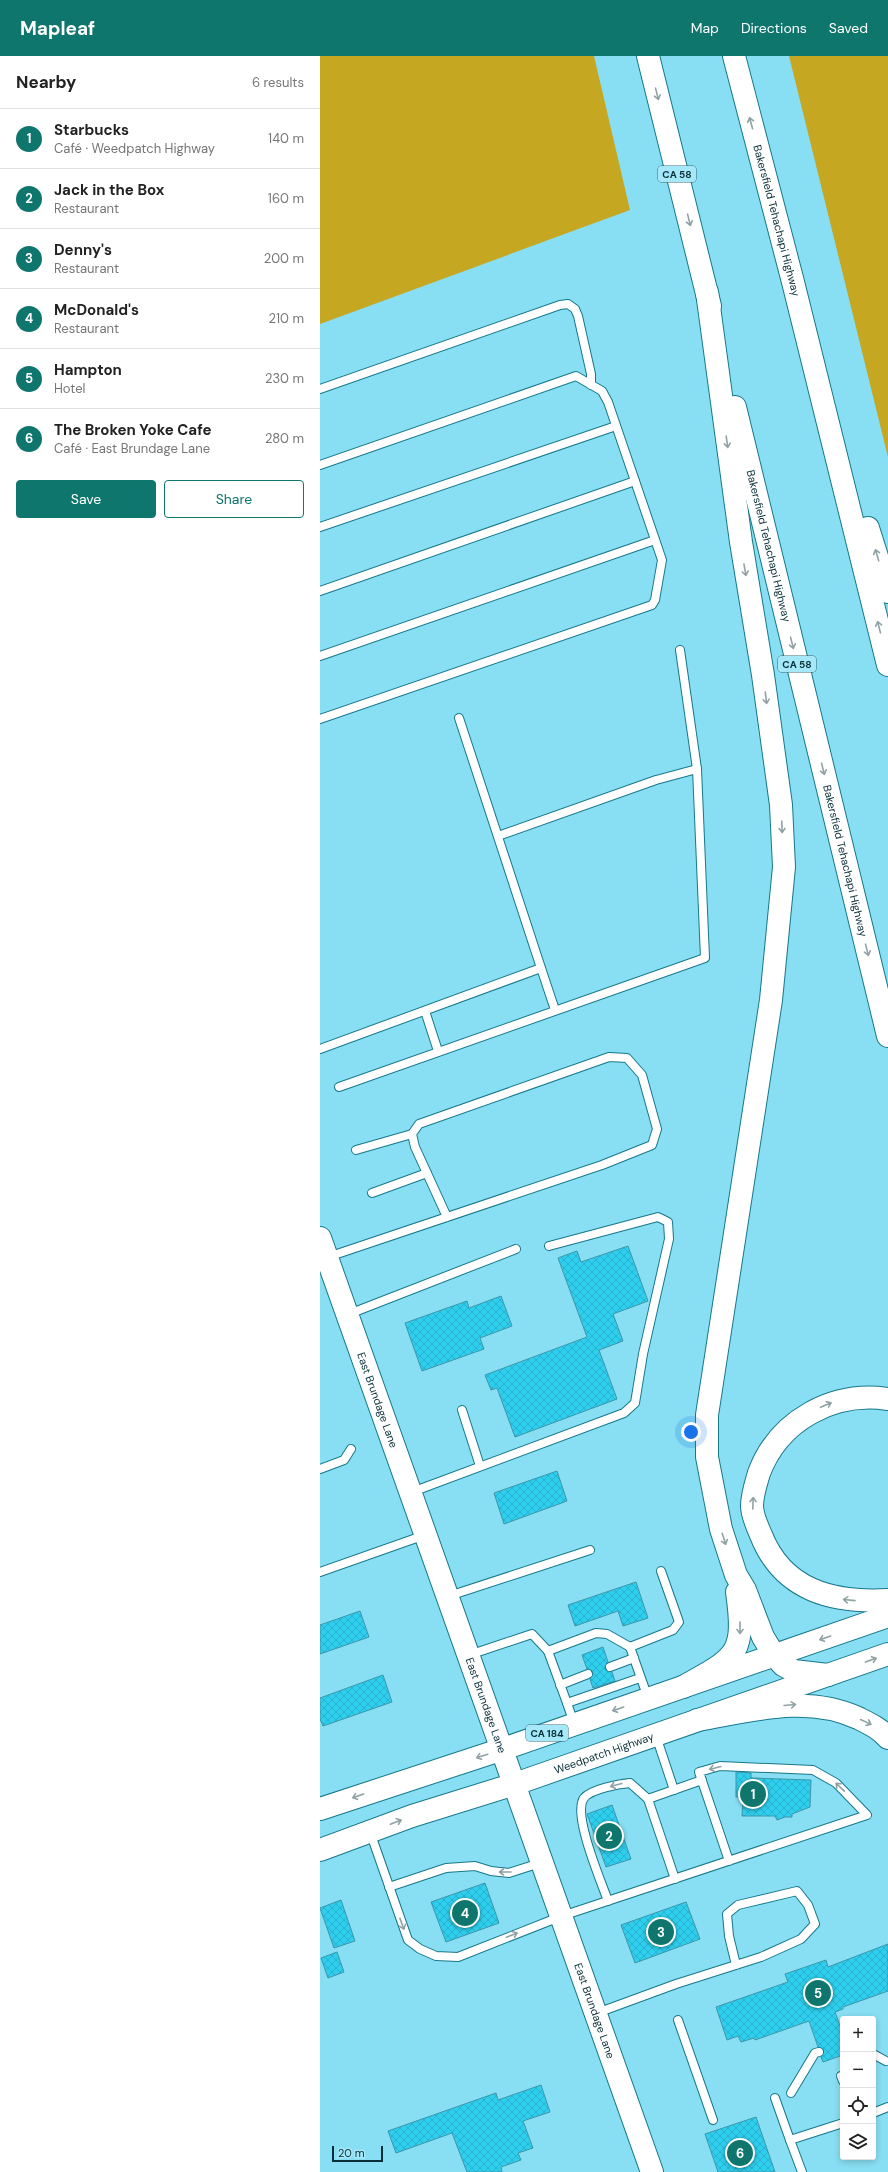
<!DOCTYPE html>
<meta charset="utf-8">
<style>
body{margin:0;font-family:"DM Sans",sans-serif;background:#f6f6f6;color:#222}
.controls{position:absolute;right:12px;bottom:12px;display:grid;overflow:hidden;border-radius:4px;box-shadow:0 2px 6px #0003}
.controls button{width:36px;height:36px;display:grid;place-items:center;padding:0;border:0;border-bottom:1px solid #e0e0e0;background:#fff;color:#222;font:20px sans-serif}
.scale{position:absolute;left:12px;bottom:10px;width:51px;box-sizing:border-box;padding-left:4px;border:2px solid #093038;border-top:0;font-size:11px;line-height:14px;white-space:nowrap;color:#093038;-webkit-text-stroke:3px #a5e8f9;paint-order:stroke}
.you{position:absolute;left:371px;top:1376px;width:14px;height:14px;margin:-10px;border:3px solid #fff;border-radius:50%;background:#1a73e8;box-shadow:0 0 0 6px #1a73e833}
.badge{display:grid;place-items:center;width:26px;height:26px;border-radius:50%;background:#0f766e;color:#fff;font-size:13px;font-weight:700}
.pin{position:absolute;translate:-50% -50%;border:2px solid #fff;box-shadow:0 1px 4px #0006}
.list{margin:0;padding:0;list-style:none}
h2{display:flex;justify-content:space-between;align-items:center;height:52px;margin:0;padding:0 16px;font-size:17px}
h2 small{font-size:13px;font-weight:400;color:#767676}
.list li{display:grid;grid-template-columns:26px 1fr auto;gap:12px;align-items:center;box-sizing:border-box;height:60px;padding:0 16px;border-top:1px solid #e0e0e0}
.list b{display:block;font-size:15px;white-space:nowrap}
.list p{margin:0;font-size:13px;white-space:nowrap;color:#767676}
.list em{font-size:13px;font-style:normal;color:#767676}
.actions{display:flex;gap:8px;padding:12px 16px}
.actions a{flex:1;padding:9px 0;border:1px solid #0f766e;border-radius:4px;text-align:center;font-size:14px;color:#0f766e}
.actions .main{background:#0f766e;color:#fff}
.icon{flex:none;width:22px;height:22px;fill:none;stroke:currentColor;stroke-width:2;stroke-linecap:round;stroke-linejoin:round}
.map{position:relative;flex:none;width:568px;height:2116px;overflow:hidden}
header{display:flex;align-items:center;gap:24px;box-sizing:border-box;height:56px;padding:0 20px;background:#0f766e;color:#fff}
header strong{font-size:19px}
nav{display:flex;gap:22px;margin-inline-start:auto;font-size:14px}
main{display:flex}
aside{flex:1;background:#fff}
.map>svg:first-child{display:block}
</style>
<header>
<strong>Mapleaf</strong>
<nav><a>Map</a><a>Directions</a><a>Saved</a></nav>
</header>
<main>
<aside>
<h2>Nearby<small>6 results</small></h2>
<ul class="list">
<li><span class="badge">1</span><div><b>Starbucks</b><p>Café · Weedpatch Highway</p></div><em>140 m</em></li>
<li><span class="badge">2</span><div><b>Jack in the Box</b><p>Restaurant</p></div><em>160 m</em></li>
<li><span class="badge">3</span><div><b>Denny's</b><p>Restaurant</p></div><em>200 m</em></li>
<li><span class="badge">4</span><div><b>McDonald's</b><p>Restaurant</p></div><em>210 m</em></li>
<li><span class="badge">5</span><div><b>Hampton</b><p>Hotel</p></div><em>230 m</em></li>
<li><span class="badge">6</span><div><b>The Broken Yoke Cafe</b><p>Café · East Brundage Lane</p></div><em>280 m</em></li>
</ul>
<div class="actions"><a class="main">Save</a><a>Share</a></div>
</aside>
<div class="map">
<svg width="568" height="2116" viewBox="0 0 568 2116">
<defs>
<pattern id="building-cross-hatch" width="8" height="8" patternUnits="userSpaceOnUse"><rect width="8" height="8" fill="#2ecfee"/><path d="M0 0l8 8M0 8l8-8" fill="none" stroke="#28b2cd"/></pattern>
</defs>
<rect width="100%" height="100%" fill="#88def2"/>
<g fill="#c6a721">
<path d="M0,0h274l36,154 -310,114z"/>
<path d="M469,0h99v401z"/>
</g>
<g fill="url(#building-cross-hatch)" stroke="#3d96aa">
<path d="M308,1190l20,55 -35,13 10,27 -24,9 18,49 -102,38 -18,-49 -6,2 -6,-15 102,-38 -29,-79 19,-7 4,11z"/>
<path d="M181,1240l11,30 -32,12 4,11 -62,22 -17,-48 62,-22 2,7z"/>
<path d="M237,1415l10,30 -63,23 -10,-31z"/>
<path d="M316,1526l12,36 -25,8 -5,-15 -43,15 -7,-21z"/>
<path d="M40,1555l9,26 -49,17v-29z"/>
<path d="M283,1591l5,15 -3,7 2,2 5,1 3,9 -22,7 -3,-9 3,-7 -2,-2 -4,-1 -5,-14z"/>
<path d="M63,1619l9,27 -69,24 -3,-7v-21z"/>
<path d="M416,1716l15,1v5l60,2 -1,27 -18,7v3h-7l-8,3 -2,-4h-33l1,-19h-7z"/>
<path d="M292,1749l19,54 -25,8 -19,-53z"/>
<path d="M165,1827l14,40 -53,19 -15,-40z"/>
<path d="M21,1844l14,41 -21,7 -14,-40z"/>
<path d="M366,1846l14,37 -65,24 -14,-38z"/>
<path d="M568,1888v47l-45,16v2l-8,3 8,22v21l-20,7 -2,-5 3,-7 -6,-3 -9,-26 -54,19 -1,-2 -13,4 -3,-6 -11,4 -11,-33 72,-25 -3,-8 41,-14 2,7z"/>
<path d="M17,1896l7,20 -16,6 -7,-20z"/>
<path d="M221,2029l9,27 -27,9 10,27 -15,5 3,7 -20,7 1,5h-35l-15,-39 -56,20 -8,-22 108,-38 2,7z"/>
<path d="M436,2061l19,55h-57l-13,-38z"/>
</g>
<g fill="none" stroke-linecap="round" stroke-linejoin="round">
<defs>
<g id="lane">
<path d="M0,333l240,-84 8,-1 7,5 3,7 13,58v11"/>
<path d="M0,409l256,-89 26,15 6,11 54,158 -7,40 -3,5 -332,114"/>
<path d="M0,471l296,-101"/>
<path d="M0,535l315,-110"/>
<path d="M0,600l335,-116"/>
<path d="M178,780l158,-56 41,-11 -17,-119"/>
<path d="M221,912l14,42"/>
<path d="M105,955l13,40"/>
<path d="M0,993l221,-81 -82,-250"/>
<path d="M19,1031l366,-129 -8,-189"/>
<path d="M36,1094l56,-16"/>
<path d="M52,1137l55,-20"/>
<path d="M8,1201l274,-92 50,-20 5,-16 -15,-54 -15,-17 -18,-1 -190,67 -7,10 3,13 32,70"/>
<path d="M29,1258l167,-65"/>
<path d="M142,1354l18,56"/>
<path d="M0,1413l24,-9 7,-11"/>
<path d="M92,1436l212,-79 11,-10 8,-49 26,-115 -1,-17 -10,-5 -109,29"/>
<path d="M0,1516l105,-37"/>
<path d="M129,1540l141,-46"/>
<path d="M228,1595l19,52 73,-25"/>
<path d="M149,1599l63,-21 16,17 48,-18 11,1 23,13"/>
<path d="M290,1611l24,-9"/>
<path d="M240,1629l28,-11"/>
<path d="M328,1642l-18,-51 43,-17 6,-8 -18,-51"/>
<path d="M247,1647l7,20"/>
<path d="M336,1680l18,54"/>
<path d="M50,1776l38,108 12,9 16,7 22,1 104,-41 305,-101 -31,-32 -23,-13 -93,-4 -21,6 30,89"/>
<path d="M355,1823l-27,-80 54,-19"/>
<path d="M69,1831l57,-19 29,-2 16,5 18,2 31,-10"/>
<path d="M288,1845c-7,-20 -36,-87 -24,-103 7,-9 35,-14 46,-15l18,16"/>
<path d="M277,1957l79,-29 85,-27 40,-18 14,-15 -7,-19 -11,-14 -59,14 -11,9 2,22 7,29"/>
<path d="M358,1964l35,100"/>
<path d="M553,1998l13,7"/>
<path d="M521,2020l2,5"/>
<path d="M471,2037l24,-40 4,-1"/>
<path d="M455,2042l15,42"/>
<path d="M553,2057l15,-6"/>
<path d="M482,2116l-12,-32 53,-17"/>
</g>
<g id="secondary">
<path id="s1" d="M0,1182l332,934"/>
</g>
<g id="primary">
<path d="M0,1753l183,-60 385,-133"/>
<path id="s2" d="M0,1794l92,-34 103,-32 373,-130"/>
</g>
<g id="highway">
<path d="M328,0l62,250"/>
<path id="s3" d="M414,0l59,226 95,383"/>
<path d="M387,236l34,250 22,133 18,130 3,62 -13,133 -64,415v42l14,72 15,46 9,15 18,47 11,18 9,10 11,6 34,4"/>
<path id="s4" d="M415,351l153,629"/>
<path d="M548,472l20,64"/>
<path d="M568,1343c-55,-8 -109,21 -129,74 -3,10 -7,22 -7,33 0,9 5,20 9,29 22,56 72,68 127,65"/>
<path d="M363,1631c53,-30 63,-31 54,-95"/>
<path d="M377,1664c54,-9 109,-26 161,-2 12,6 21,10 30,20"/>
</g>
</defs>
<use href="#lane" stroke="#16788b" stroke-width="10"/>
<use href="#secondary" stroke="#16788b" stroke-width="24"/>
<use href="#primary" stroke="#16788b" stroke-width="24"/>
<use href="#highway" stroke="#16788b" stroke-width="24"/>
<use href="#lane" stroke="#fff" stroke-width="8"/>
<use href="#secondary" stroke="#fff" stroke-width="22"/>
<use href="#primary" stroke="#fff" stroke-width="22"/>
<use href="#highway" stroke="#fff" stroke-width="22"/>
</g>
<defs><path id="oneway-shaft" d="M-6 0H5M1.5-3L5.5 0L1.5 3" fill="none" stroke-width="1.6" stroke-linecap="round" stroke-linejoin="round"/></defs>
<g stroke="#90a2a5">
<use href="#oneway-shaft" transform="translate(337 38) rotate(76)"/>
<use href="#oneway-shaft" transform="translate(431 67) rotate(-105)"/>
<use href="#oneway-shaft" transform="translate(369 164) rotate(76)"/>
<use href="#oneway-shaft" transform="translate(407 386) rotate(82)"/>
<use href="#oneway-shaft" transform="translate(557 499) rotate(-107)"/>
<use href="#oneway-shaft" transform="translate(425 514) rotate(80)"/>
<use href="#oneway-shaft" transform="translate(559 571) rotate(-104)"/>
<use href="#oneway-shaft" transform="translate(472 587) rotate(76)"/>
<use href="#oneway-shaft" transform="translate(446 642) rotate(83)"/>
<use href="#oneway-shaft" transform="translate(503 713) rotate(76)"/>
<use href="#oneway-shaft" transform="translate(462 771) rotate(88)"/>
<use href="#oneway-shaft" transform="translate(547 894) rotate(76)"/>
<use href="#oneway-shaft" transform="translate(506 1349) rotate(-23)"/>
<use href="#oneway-shaft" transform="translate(433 1447) rotate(-88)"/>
<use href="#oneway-shaft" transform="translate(404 1483) rotate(72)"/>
<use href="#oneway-shaft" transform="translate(529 1544) rotate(-174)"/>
<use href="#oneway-shaft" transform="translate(420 1572) rotate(90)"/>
<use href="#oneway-shaft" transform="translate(505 1582) rotate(161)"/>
<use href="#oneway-shaft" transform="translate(551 1604) rotate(-19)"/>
<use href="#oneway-shaft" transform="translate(470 1649) rotate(-5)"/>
<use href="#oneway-shaft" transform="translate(298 1653) rotate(161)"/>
<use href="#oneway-shaft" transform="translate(546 1666) rotate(25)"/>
<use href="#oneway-shaft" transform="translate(162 1700) rotate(162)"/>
<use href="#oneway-shaft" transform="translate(395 1712) rotate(166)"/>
<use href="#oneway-shaft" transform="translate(296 1729) rotate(165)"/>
<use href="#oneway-shaft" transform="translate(520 1731) rotate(-136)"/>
<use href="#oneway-shaft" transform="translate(38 1740) rotate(161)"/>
<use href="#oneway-shaft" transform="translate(76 1766) rotate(-21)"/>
<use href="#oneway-shaft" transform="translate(185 1816) rotate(180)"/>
<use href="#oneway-shaft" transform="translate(82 1868) rotate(70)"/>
<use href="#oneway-shaft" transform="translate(192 1879) rotate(-21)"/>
</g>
<g text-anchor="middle" stroke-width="3" stroke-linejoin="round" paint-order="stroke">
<g fill="#a5e8f9" stroke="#386772" stroke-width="1">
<rect x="338" y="110" width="38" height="16" rx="3"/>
<rect x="458" y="600" width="38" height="16" rx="3"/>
<rect x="206" y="1669" width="42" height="16" rx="3"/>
</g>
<g font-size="10" font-weight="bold" fill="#093038">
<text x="357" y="122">CA 58</text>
<text x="477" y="612">CA 58</text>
<text x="227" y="1681">CA 184</text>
</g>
<g font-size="11" fill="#093038" stroke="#a5e8f9">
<text dy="4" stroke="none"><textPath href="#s3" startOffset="170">Bakersfield Tehachapi Highway</textPath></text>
<text dy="4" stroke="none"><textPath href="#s4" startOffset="143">Bakersfield Tehachapi Highway</textPath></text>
<text dy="4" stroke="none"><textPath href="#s4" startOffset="467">Bakersfield Tehachapi Highway</textPath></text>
<text dy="4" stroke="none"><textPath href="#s1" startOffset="172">East Brundage Lane</textPath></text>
<text dy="4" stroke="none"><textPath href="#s1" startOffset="496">East Brundage Lane</textPath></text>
<text dy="4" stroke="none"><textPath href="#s2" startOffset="300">Weedpatch Highway</textPath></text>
<text dy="4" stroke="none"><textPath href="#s1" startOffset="820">East Brundage Lane</textPath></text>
</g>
</g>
</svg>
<div class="controls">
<button>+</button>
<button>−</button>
<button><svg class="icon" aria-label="locate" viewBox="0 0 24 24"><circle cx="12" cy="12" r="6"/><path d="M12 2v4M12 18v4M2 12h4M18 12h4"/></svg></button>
<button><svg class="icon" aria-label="layers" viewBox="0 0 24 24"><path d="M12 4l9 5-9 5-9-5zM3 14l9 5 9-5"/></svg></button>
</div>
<div class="scale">20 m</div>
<div class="you"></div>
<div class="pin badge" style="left:433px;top:1738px">1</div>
<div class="pin badge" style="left:289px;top:1780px">2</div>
<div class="pin badge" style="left:341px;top:1876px">3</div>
<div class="pin badge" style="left:145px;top:1857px">4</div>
<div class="pin badge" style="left:498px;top:1937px">5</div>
<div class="pin badge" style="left:420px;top:2097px">6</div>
</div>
</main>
